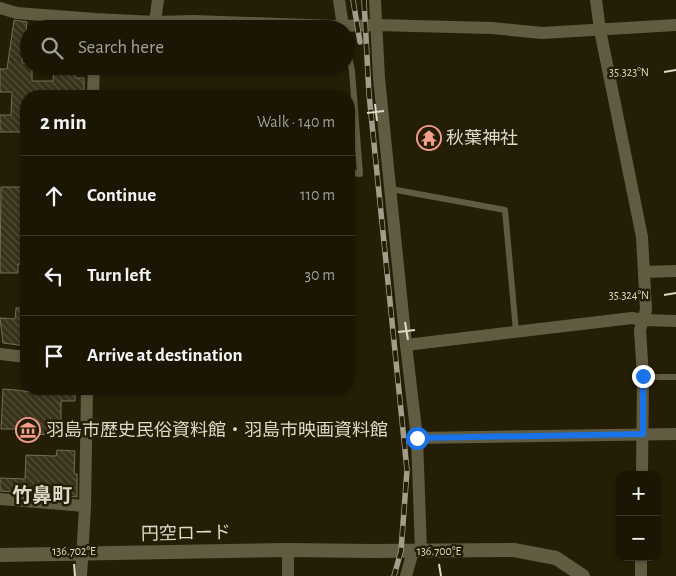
<!DOCTYPE html>
<meta charset="utf-8">
<style>
body{margin:0;font-family:"Alegreya Sans","Noto Sans JP",sans-serif;background:#241f0e;color:#f1f3f6}
.controls{position:absolute;right:15px;bottom:15px;display:grid;overflow:hidden;border-radius:10px;box-shadow:0 1px 4px #0004}
.controls button{width:45px;height:45px;display:grid;place-items:center;padding:0;border:0;border-bottom:1px solid #393526;background:#1b1604;color:#f1f3f6;font:25px sans-serif}
.stop{position:absolute;width:15px;height:15px;margin:-11px;border:4px solid #1a73e8;border-radius:50%;background:#fff}
.stop.end{background:#1a73e8;border-color:#fff;box-shadow:0 1px 5px #0008}
.list{margin:0;padding:0;list-style:none}
h2{display:flex;justify-content:space-between;align-items:center;height:65px;margin:0;padding:0 20px;font-size:21px}
h2 small{font-size:16px;font-weight:400;color:#a09f9a}
.list li{display:grid;grid-template-columns:32px 1fr auto;gap:15px;align-items:center;box-sizing:border-box;height:80px;padding:0 20px;border-top:1px solid #393526}
.list b{display:block;font-size:19px;white-space:nowrap}
.list em{font-size:16px;font-style:normal;color:#a09f9a}
.icon{flex:none;width:28px;height:28px;fill:none;stroke:currentColor;stroke-width:2;stroke-linecap:round;stroke-linejoin:round}
.map{position:relative;flex:none;width:676px;height:576px;overflow:hidden}
.search{position:absolute;background:#1b1604;box-shadow:0 1px 4px #0004;left:20px;top:20px;width:335px;height:55px;display:flex;align-items:center;gap:12px;box-sizing:border-box;padding:0 18px;border-radius:28px;color:#a09f9a;font-size:19px}
.panel{position:absolute;background:#1b1604;box-shadow:0 1px 4px #0004;left:20px;top:90px;width:335px;height:305px;border-radius:20px}
.map>svg:first-child{display:block}
</style>
<div class="map">
<svg width="676" height="576" viewBox="0 0 676 576">
<defs>
<pattern id="building-back-hatch" width="6" height="6" patternUnits="userSpaceOnUse" patternTransform="scale(1.25)"><rect width="6" height="6" fill="#39321b"/><path d="M-1 5l2 2M0 0l6 6M5-1l2 2" fill="none" stroke="#554f3b"/></pattern>
</defs>
<rect width="100%" height="100%" fill="#241e06"/>
<g fill="url(#building-back-hatch)" stroke="#756e55">
<path d="M14,20l13,2 -5,41h7v3h3v15h21l1,-15h21v12h9v18h-58v36h-26v-17h11l1,-23h-12v-23h7z"/>
<path d="M1,187h25v77h-8v9h-18z"/>
<path d="M16,308h10v38l-23,-3 -3,-25 15,1z"/>
<path d="M3,389l13,1 32,4v-5h27v12h-14v33l-44,1 1,-6h-17z"/>
<path d="M57,450l18,1 -1,23h3v23l-77,-6v-13l25,1 1,-24 30,1z"/>
</g>
<g fill="none" stroke-linecap="round" stroke-linejoin="round">
<g stroke="#615b42" stroke-width="6">
<path d="M346,42l6,29 8,103 -11,-2"/>
<path d="M391,189l114,21 11,121"/>
<path d="M643,377h33"/>
</g>
<g stroke="#615b42" stroke-width="12">
<path d="M339,0l4,26"/>
<path d="M375,0l4,78 27,267 11,93 4,113"/>
<path d="M596,0l4,30 42,207 4,73 -6,20 3,47 -1,98"/>
<path d="M0,8l17,5 78,6 60,3 39,-1 142,5 40,-1 116,3 50,5 134,-8"/>
<path d="M155,22l3,-22"/>
<path d="M93,96l1,-30"/>
<path d="M644,272l32,-1"/>
<path d="M406,345l226,-27 11,2 33,1"/>
<path d="M0,354l26,3"/>
<path d="M417,438l259,-4"/>
<path d="M0,499l85,7"/>
<path d="M81,576l4,-70 2,-117"/>
<path d="M288,576v-26"/>
<path d="M406,576l7,-25"/>
<path d="M641,576v-19"/>
</g>
<path stroke="#615b42" stroke-width="14" d="M0,555l288,-5 84,1 142,-1 42,8 27,18"/>
<defs>
<g id="rail">
<path d="M353,0l7,42"/>
<path d="M364,0l5,94 38,376 -6,81 -7,25"/>
</g>
</defs>
<use href="#rail" stroke="#a19d8b" stroke-width="5.5"/>
<use href="#rail" stroke="#241e06" stroke-width="4" stroke-dasharray="11" stroke-linecap="butt"/>
</g>
<g fill="none" stroke-linecap="round" stroke-linejoin="round">
<path stroke="#1a73e8" stroke-width="6" d="M417,438l226,-4v-58"/>
</g>
<path fill="none" stroke="#dcd9ca" stroke-width="2" d="M664,72l12,-2M375,104l2,17M367,113l17,-2M664,295l12,-2M405,322l3,18M398,332l17,-2M74,564l1,12M439,564l2,12"/>
<defs>
<symbol id="temple-ring" viewBox="-11 -11 22 22"><circle r="9.5" fill="#241e06" stroke="#f49d8b" stroke-width="1.5"/><path d="M0-6L5-2H3V0L6.5 2.5H4V6H1.5V3h-3V6H-4V2.5H-6.5L-3 0V-2H-5Z" fill="#f49d8b"/></symbol>
<symbol id="museum-ring" viewBox="-11 -11 22 22"><circle r="9.5" fill="#241e06" stroke="#f49d8b" stroke-width="1.5"/><path d="M0-6L6-3V-2H-6V-3ZM-5-1h2V3h-2ZM-1-1h2V3h-2ZM3-1h2V3H3ZM-6 4H6V6H-6Z" fill="#f49d8b"/></symbol>
</defs>
<g fill-rule="evenodd">
<use href="#temple-ring" x="415" y="124" width="28" height="28"/>
<use href="#museum-ring" x="14" y="416" width="28" height="28"/>
</g>
<g text-anchor="middle" stroke-width="5" stroke-linejoin="round" paint-order="stroke">
<g font-size="18" fill="#dcd9ca" stroke="#241e06" text-anchor="start">
<text x="446" y="144">秋葉神社</text>
<text x="46" y="436">羽島市歴史民俗資料館・羽島市映画資料館</text>
</g>
<g font-size="18" fill="#dcd9ca" stroke="#241e06">
<text transform="translate(186 533) rotate(-1)" y="6">円空ロード</text>
</g>
<g font-size="20" font-weight="bold" fill="#dcd9ca" stroke="#241e06">
<text x="42" y="502">竹鼻町</text>
</g>
</g>
<g font-size="12" text-anchor="middle" fill="#dcd9ca" stroke="#241e06" stroke-width="5" stroke-linejoin="round" paint-order="stroke">
<text x="629" y="76">35.323°N</text>
<text x="629" y="299">35.324°N</text>
<text x="74" y="555">136.702°E</text>
<text x="439" y="555">136.700°E</text>
</g>
</svg>
<div class="controls">
<button>+</button>
<button>−</button>
</div>
<div class="stop" style="left:417px;top:438px"></div>
<div class="stop end" style="left:643px;top:376px"></div>
<div class="search"><svg class="icon" aria-label="search" viewBox="0 0 24 24"><circle cx="10" cy="10" r="6"/><path d="M15 15l6 6"/></svg>Search here</div>
<section class="panel">
<h2>2 min<small>Walk · 140 m</small></h2>
<ul class="list">
<li><svg class="icon" aria-label="ahead" viewBox="0 0 24 24"><path d="M12 20V5M6 11l6-6 6 6"/></svg><div><b>Continue</b></div><em>110 m</em></li>
<li><svg class="icon" aria-label="left" viewBox="0 0 24 24"><path d="M17 20v-9H6M10 6l-5 5 5 5"/></svg><div><b>Turn left</b></div><em>30 m</em></li>
<li><svg class="icon" aria-label="arrive" viewBox="0 0 24 24"><path d="M6 21V4h12l-3 4 3 4H6"/></svg><div><b>Arrive at destination</b></div></li>
</ul>
</section>
</div>
